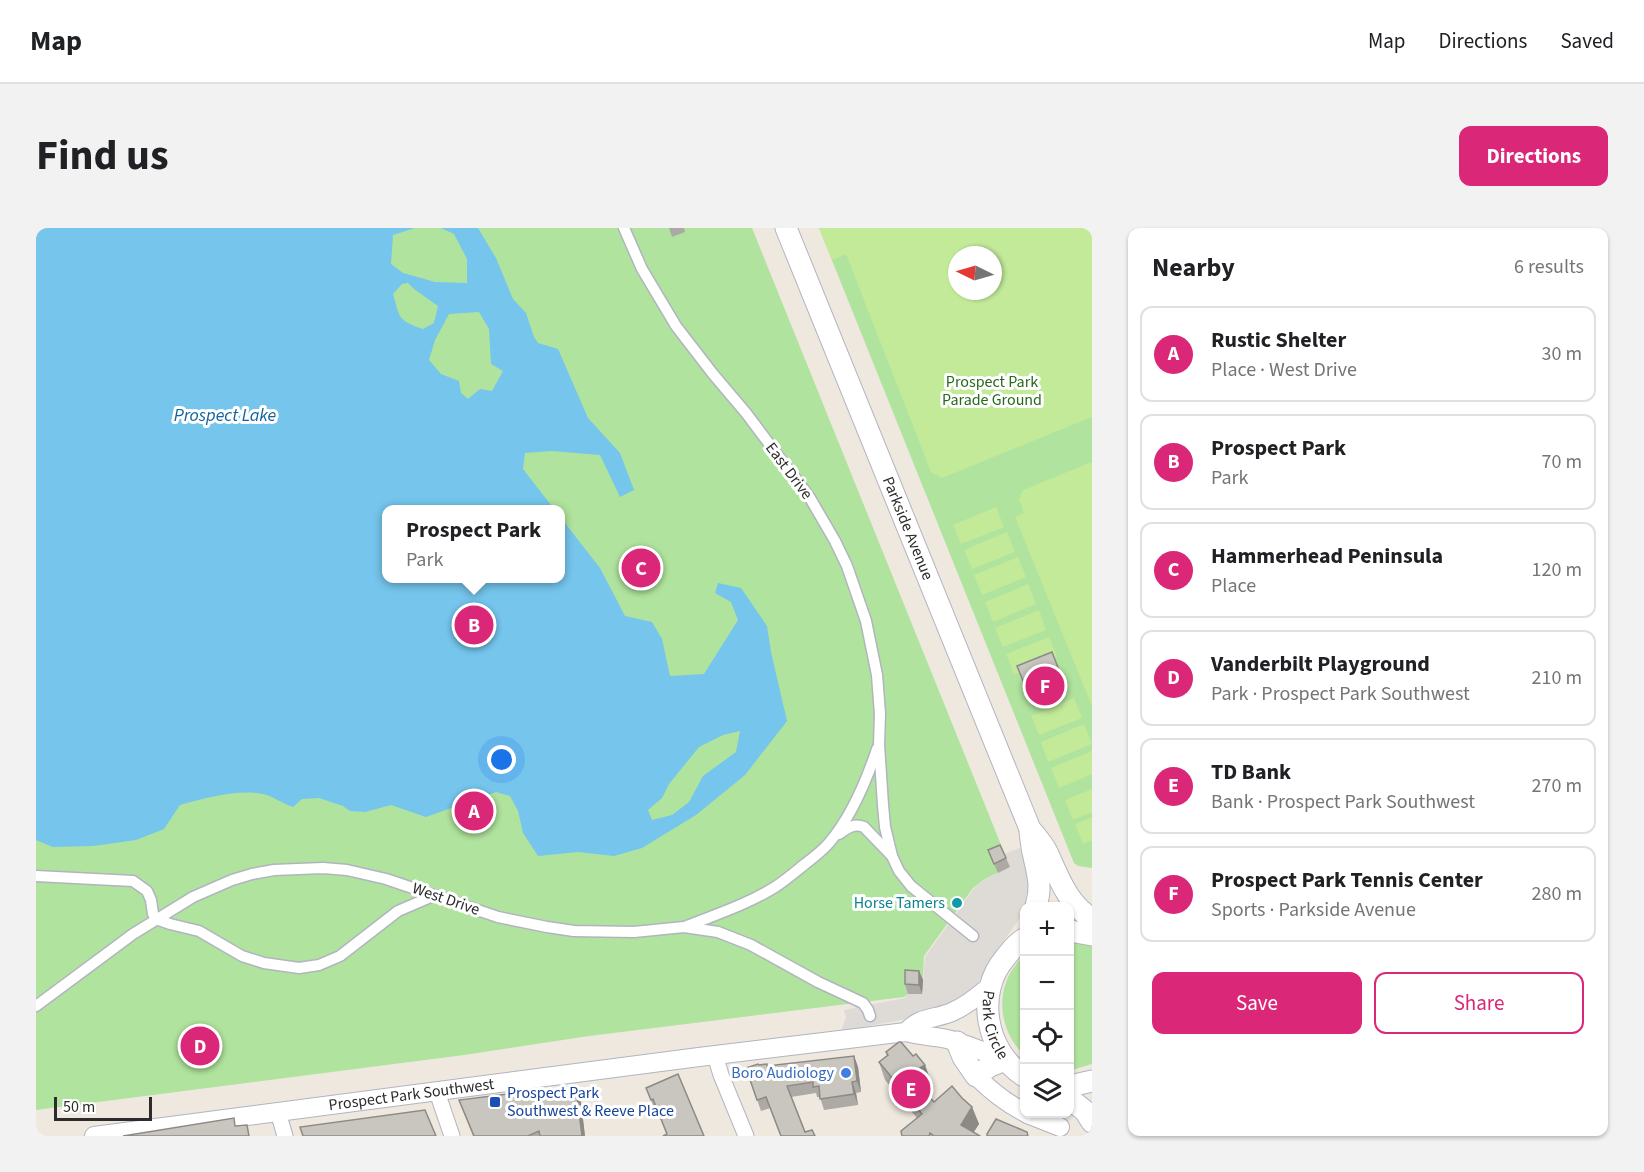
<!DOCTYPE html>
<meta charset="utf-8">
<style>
:root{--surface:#fff;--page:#f2f2f2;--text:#202124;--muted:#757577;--line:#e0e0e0;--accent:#db2777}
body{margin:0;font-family:"Source Sans 3",sans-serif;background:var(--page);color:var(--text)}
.controls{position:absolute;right:18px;bottom:18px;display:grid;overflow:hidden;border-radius:12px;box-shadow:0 2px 4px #0004}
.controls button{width:54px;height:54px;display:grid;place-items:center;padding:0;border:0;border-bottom:2px solid var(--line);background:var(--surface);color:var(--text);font:30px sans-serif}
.compass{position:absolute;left:912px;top:18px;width:54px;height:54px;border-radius:50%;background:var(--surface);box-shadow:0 2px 4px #0004;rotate:275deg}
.scale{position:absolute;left:18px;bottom:15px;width:98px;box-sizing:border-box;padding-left:6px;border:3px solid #2c2c2c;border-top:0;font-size:16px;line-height:21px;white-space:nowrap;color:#2c2c2c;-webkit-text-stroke:4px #fff;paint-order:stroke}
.you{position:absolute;left:466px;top:532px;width:21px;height:21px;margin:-15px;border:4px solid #fff;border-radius:50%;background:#1a73e8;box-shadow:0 0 0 9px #1a73e833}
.badge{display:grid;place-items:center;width:39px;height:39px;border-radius:50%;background:var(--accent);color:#fff;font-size:20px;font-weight:700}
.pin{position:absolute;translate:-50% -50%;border:3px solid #fff;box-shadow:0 2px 6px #0006}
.popup{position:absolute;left:346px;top:277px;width:183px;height:78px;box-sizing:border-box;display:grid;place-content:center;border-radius:12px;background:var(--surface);filter:drop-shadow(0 2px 4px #0005);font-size:20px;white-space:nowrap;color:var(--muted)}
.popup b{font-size:22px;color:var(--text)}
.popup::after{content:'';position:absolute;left:50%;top:100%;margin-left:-12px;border:12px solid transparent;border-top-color:var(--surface)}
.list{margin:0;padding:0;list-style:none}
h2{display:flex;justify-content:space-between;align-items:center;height:78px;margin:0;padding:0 24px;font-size:26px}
h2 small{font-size:20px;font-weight:400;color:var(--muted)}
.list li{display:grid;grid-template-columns:39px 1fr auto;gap:18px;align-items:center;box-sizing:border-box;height:96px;margin:0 12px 12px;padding:0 12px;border:2px solid var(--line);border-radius:12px}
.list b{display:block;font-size:22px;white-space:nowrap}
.list p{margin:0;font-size:20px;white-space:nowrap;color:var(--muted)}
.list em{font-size:20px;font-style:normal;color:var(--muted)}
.actions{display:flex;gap:12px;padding:18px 24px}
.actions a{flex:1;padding:14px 0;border:2px solid var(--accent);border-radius:12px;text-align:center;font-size:21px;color:var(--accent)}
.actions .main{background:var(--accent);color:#fff}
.icon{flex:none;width:33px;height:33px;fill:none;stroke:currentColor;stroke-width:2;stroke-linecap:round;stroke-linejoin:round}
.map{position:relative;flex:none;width:1056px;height:908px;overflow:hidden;border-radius:12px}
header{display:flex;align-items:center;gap:36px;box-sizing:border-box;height:84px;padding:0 30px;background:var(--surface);border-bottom:2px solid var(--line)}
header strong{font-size:28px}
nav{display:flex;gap:33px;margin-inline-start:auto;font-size:21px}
.intro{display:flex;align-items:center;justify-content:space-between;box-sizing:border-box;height:144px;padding:0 36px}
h1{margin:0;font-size:42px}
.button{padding:15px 27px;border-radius:12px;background:var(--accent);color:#fff;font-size:21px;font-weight:700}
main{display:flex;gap:36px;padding:0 36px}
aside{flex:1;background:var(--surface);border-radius:12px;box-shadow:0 2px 4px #0004}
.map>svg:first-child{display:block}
.green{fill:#b0e39d;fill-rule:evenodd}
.pitch{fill:#c2ea99;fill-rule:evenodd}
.plaza{fill:#dedbd6}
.water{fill:#75c5ed;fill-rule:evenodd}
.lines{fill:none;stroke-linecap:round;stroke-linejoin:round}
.pedestrian-casing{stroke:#b2b4bf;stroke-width:13}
.minor-casing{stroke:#b2b4bf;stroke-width:17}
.tertiary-casing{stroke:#b2b4bf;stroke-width:20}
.secondary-casing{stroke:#b2b4bf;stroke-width:23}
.pedestrian{stroke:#fff;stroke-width:10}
.minor{stroke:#fff;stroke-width:15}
.tertiary{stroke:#fff;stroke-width:18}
.secondary{stroke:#fff;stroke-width:21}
.wall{fill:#ada9a4}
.shaded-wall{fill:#8d8a86}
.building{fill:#c9c5bf;stroke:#8d8a86;stroke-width:1.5}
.culture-dot{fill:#0f9aa8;stroke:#fff;stroke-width:2}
.shop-dot{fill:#3f7fe0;stroke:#fff;stroke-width:2}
.transit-dot{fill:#1a4fb4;stroke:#fff;stroke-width:2}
.labels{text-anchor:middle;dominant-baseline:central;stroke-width:6;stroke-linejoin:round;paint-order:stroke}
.park-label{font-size:16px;fill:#276a1c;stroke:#fff}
.street-label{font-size:16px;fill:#2c2c2c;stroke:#fff}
.culture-label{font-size:16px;fill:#0d838f;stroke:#fff;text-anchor:end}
.shop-label{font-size:16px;fill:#366cbe;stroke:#fff;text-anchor:end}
.transit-label{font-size:16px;fill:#164399;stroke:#fff;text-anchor:start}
.water-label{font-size:18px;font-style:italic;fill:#10639d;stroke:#fff}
</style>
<header>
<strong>Map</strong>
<nav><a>Map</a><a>Directions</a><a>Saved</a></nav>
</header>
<div class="intro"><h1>Find us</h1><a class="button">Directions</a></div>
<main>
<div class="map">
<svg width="1056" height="908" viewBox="0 0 1056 908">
<rect width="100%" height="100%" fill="#eee8df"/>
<g class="green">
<path d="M 0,0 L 716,0 L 974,639 L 949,651 L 937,660 L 888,728 L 886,766 L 872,766 L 868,769 L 553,808 L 428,827 L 0,882 ZM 351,282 L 525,282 L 525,350 L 351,350 Z"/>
<path d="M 783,0 L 1056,0 L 1056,640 L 1042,638 L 1038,635 ZM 921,27 L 957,27 L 957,63 L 921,63 Z"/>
<path d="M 1034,713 L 1056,718 L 1056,836 L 1036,842 L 1034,842 Z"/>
<path d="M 988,728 L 988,827 C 960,800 958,754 988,728 Z"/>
</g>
<g class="pitch">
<path d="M 783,0 L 1056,0 L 1056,189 L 906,250 L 895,244 L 810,26 L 796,32 ZM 921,27 L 957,27 L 957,63 L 921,63 Z"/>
<path d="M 1056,234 L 1056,478 L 979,289 L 988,285 L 983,271 L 987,262 Z"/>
<path d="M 960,279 L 968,299 L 925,316 L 917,297 Z"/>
<path d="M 971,304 L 979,324 L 936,341 L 928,322 Z"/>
<path d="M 982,329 L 990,349 L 946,367 L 938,347 Z"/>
<path d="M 992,356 L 1000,376 L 957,394 L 949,374 Z"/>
<path d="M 1003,382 L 1010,402 L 967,419 L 959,400 Z"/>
<path d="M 1013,409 L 1021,428 L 978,446 L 970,426 Z"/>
<path d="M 1038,470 L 1046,490 L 1003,507 L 995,488 Z"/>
<path d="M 1048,496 L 1056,516 L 1012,534 L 1005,514 Z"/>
<path d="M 1056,523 L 1056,546 L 1023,560 L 1015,540 Z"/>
<path d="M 1056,561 L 1056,584 L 1037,592 L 1029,572 Z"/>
<path d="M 1056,589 L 1056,612 L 1047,616 L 1039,596 Z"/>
</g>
<path class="plaza" d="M 984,620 L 997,649 L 992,678 L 988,678 L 988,684 L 953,734 L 938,763 L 933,768 L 876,790 L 805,803 L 810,789 L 808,782 L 869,770 L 872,766 L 886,766 L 889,729 L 938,660 L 950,651 L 973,639 L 968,626 Z"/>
<path class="water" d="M 0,0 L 379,0 L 357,7 L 355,36 L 367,45 L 399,54 L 431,55 L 431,31 L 418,6 L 405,0 L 442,0 L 460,30 L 477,71 L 490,85 L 498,109 L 502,115 L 522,121 L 552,190 L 584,225 L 598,262 L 584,269 L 564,227 L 515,223 L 489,225 L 487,241 L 518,281 L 351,282 L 351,350 L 525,350 L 525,290 L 564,340 L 589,388 L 616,394 L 626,411 L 634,448 L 668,446 L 702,392 L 695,374 L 679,365 L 682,355 L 705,360 L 731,398 L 735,424 L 751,493 L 709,547 L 660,587 L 606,620 L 578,628 L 542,624 L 502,628 L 487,605 L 482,583 L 474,568 L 460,564 L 390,589 L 355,577 L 329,584 L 314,583 L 307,578 L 283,570 L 266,571 L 257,579 C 247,576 237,568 227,566 C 200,561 170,570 144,577 L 128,601 L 100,612 L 57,618 L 17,619 L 0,612 ZM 372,55 L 378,61 L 402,78 L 398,95 L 387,101 C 361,92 364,90 357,66 L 366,56 ZM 443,84 L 453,101 L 455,136 L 467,143 L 456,163 L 444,161 L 432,171 L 425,165 L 423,153 L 405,146 L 393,132 L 399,112 L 413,86 ZM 704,503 L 700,524 L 667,548 L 653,574 L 636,587 L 616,592 L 612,582 L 626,570 L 633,556 L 663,519 L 687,507 Z"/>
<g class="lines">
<defs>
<g id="pedestrian">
<path d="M 588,0 L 606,41 L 640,98 L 677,146 L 710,185 L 774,270 L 799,313 L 811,338 L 830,393 L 841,447 L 844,486 L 843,517 L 847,577 L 849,599 L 856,628 L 863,643 L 875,658 L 937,708"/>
<path d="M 803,606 C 811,600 818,595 828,599 L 856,628"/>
<path d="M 0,648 L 97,653 L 111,663 L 115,672 L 117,686 L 120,691 L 134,696 L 163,703 L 206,728 L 228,735 L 263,740 L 283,737 L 304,728 L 362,683 L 397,668"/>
<path d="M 651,698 C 681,686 712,676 739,659 C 750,652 759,644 769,636 C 777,630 786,623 793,615 C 816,588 830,554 841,521"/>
<path d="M 0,778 L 97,706 L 157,669 L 196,652 L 216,646 L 238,642 L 287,640 L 311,642 L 350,651 L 462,689 L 511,699 L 538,703 L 598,704 L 648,699 L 682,704 L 715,717 L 782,754 L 827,775 L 832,782 L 834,788"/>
</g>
<g id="minor">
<path d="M 679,827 L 685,847 L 710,908"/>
<path d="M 401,864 L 416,908"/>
<path d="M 242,884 L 249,908"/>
</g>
<g id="tertiary">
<path d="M 870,804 C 885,787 900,792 918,783 C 932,777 943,767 954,758"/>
<path d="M 940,848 C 955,863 970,875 988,884"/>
<path d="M 991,886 L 1024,899"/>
<path id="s1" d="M 58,908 L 663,829 L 870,804 C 883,808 897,808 911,811 C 931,816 950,825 969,832"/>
</g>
<g id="secondary">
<path id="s2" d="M 750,0 L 994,601 C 1000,608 1007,616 1011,624 C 1023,650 1031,675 1056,691"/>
<path d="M 994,604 C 995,613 996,621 998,629 C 1002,647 1006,660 1000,678"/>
<path d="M 1034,703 L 1056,707"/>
<path id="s3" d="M 988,711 C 980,715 975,723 969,730 C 939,765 950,824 988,848"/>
<path d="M 921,814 L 927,829 L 940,848 L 954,838 L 969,832"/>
<path d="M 1034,858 L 1056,853"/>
<path d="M 1034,871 L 1049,883 L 1056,894"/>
</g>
</defs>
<use href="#pedestrian" class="pedestrian-casing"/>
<use href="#minor" class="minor-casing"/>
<use href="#tertiary" class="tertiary-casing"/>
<use href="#secondary" class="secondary-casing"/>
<use href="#pedestrian" class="pedestrian"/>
<use href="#minor" class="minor"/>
<use href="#tertiary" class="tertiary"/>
<use href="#secondary" class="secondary"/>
</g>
<g class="wall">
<path d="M 633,0 L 648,0 L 649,4 L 636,9 Z"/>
<path d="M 981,438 L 1026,450 L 1031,464 L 997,478 Z"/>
<path d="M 952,622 L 970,630 L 974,639 L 962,645 Z"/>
<path d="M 883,743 L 887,752 L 886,766 L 872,766 L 869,756 Z"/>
<path d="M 850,824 L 877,828 L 889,837 L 895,854 L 893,855 L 896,864 L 892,868 L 898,874 L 926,870 L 936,879 L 943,896 L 938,904 L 944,908 L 866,908 L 881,890 L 849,852 L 843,834 L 851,828 Z"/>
<path d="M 818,828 L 822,839 L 825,864 L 820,865 L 822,877 L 788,882 L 784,869 L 781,869 L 780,865 L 755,869 L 769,904 L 779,908 L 745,908 L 734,880 L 725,883 L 710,840 L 723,837 L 732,838 Z"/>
<path d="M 540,860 L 545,875 L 549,908 L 437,908 L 423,872 L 481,868 Z"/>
<path d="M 610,860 L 668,908 L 631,907 L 624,890 L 622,890 Z"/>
</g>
<g class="shaded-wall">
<path d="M 883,743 L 887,752 L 886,766 L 883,757 Z"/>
<path d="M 818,828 L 822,839 L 825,864 L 821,853 Z"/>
<path d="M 889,837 L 895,854 L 893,855 L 896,864 L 887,872 L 880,855 L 884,840 Z"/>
<path d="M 816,854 L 820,865 L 822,877 L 818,866 Z"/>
<path d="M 540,860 L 545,875 L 549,908 L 546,908 Z"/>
<path d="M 936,879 L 943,896 L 935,908 L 925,897 Z"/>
</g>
<g class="building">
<path d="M 1016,424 L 1026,450 L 992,465 L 981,438 Z"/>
<path d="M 964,617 L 970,630 L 958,636 L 952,622 Z"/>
<path d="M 869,742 L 883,743 L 883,757 L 869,756 Z"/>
<path d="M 863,814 L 865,814 L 877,828 L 880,826 L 889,837 L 884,840 L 890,847 L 880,855 L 898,874 L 916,858 L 926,870 L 936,879 L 925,897 L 944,908 L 898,908 L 894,905 L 893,908 L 866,908 L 865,903 L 886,886 L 843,834 L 852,827 L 850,824 Z"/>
<path d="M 818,828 L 821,853 L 816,854 L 818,866 L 784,871 L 783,858 L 777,859 L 777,854 L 751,858 L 769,904 L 776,902 L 779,908 L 745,908 L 730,869 L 721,872 L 710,840 L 722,836 L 723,837 L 731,836 L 731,838 Z"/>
<path d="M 642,846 L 668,908 L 627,908 L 631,906 L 617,871 L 615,872 L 610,860 Z"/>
<path d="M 540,860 L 546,908 L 504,908 L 503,903 L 492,908 L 438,908 L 423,872 L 480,865 L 481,868 Z"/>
<path d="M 389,882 L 400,908 L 267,908 L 264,899 Z"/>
<path d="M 198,890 L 199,898 L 211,897 L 213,908 L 87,908 Z"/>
<path d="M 960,891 L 991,904 L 992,908 L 951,908 L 951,906 Z"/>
</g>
<circle class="culture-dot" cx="921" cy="675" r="6"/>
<circle class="shop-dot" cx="810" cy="845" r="6"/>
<rect class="transit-dot" x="453" y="868" width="12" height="12" rx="3"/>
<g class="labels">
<g class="park-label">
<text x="956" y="154">Prospect Park<tspan x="956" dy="18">Parade Ground</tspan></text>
</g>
<g class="street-label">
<text transform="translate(753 243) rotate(53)">East Drive</text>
<text stroke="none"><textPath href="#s2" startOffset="324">Parkside Avenue</textPath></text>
<text transform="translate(410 671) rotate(19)">West Drive</text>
<text stroke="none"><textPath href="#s3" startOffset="99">Park Circle</textPath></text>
<text stroke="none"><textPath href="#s1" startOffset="320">Prospect Park Southwest</textPath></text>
</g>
<g class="culture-label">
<text x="909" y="675">Horse Tamers</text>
</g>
<g class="shop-label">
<text x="798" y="845">Boro Audiology</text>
</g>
<g class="transit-label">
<text x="471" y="865">Prospect Park<tspan x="471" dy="18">Southwest &amp; Reeve Place</tspan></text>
</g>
<g class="water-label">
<text x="189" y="187">Prospect Lake</text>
</g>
</g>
</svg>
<div class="controls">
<button>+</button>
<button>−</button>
<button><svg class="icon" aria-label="locate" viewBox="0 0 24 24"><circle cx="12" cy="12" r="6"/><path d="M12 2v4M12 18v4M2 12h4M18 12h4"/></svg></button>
<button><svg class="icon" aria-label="layers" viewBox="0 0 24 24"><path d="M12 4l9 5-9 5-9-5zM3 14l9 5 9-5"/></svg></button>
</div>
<svg class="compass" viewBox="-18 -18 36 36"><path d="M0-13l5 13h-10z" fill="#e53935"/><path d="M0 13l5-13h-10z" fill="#757577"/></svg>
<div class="scale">50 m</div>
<div class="you"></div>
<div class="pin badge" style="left:438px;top:583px">A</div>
<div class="pin badge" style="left:438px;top:397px">B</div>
<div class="popup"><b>Prospect Park</b>Park</div>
<div class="pin badge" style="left:605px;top:340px">C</div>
<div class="pin badge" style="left:164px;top:818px">D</div>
<div class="pin badge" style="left:875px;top:861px">E</div>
<div class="pin badge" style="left:1009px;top:458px">F</div>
</div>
<aside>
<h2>Nearby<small>6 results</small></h2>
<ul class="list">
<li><span class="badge">A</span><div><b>Rustic Shelter</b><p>Place · West Drive</p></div><em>30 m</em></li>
<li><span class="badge">B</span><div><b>Prospect Park</b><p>Park</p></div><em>70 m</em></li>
<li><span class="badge">C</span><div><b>Hammerhead Peninsula</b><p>Place</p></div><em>120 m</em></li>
<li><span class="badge">D</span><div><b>Vanderbilt Playground</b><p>Park · Prospect Park Southwest</p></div><em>210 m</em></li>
<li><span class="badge">E</span><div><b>TD Bank</b><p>Bank · Prospect Park Southwest</p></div><em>270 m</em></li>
<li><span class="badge">F</span><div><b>Prospect Park Tennis Center</b><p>Sports · Parkside Avenue</p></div><em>280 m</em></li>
</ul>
<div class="actions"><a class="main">Save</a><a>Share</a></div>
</aside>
</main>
